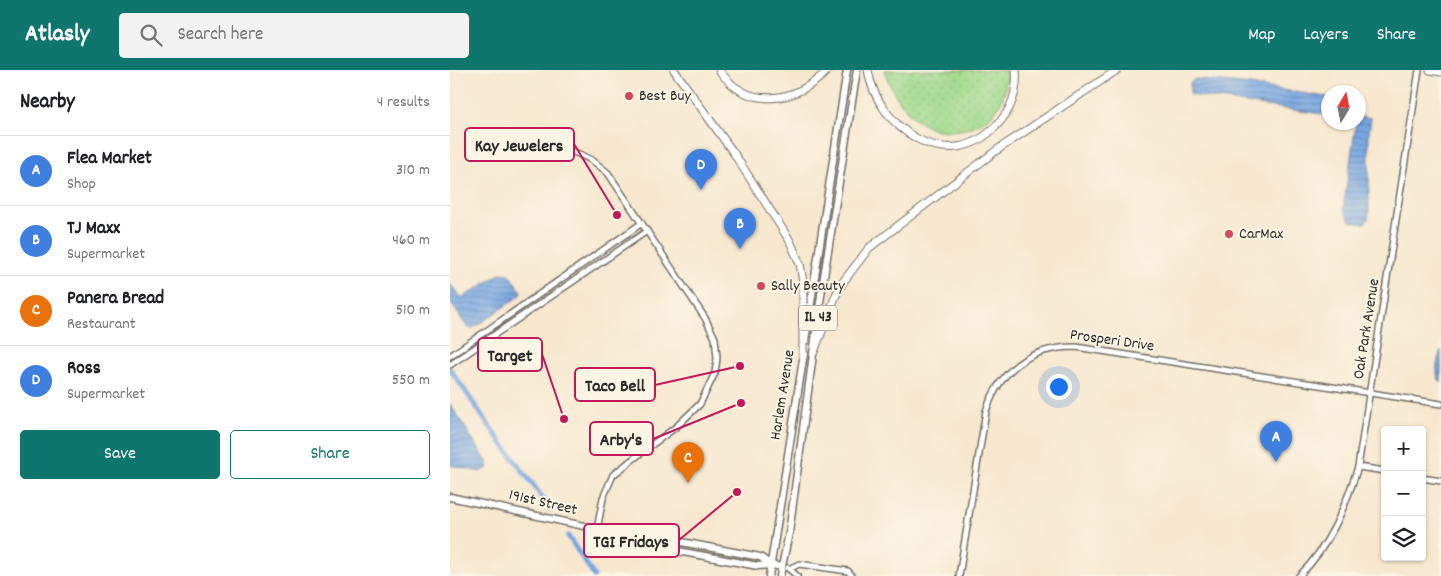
<!DOCTYPE html>
<meta charset="utf-8">
<style>
:root{--surface:#fff;--page:#f2f2f2;--text:#202124;--muted:#757577;--line:#e0e0e0;--accent:#0f766e}
body{margin:0;font-family:Dekko,sans-serif;background:var(--page);color:var(--text)}
.controls{position:absolute;right:15px;bottom:15px;display:grid;overflow:hidden;border-radius:5px;box-shadow:0 1px 4px #0004}
.controls button{width:45px;height:45px;display:grid;place-items:center;padding:0;border:0;border-bottom:1px solid var(--line);background:var(--surface);color:var(--text);font:25px sans-serif}
.compass{position:absolute;left:871px;top:15px;width:45px;height:45px;border-radius:50%;background:var(--surface);box-shadow:0 1px 4px #0004;rotate:10deg}
.you{position:absolute;left:608px;top:316px;width:18px;height:18px;margin:-12px;border:4px solid #fff;border-radius:50%;background:#1a73e8;box-shadow:0 0 0 8px #1a73e833}
.badge{display:grid;place-items:center;width:32px;height:32px;border-radius:50%;background:var(--accent);color:#fff;font-size:16px;font-weight:700}
.pin{position:absolute;translate:-50% -41px;filter:drop-shadow(0 1px 2px #0008)}
.pin::after{content:'';position:absolute;top:26px;width:18px;height:15px;background:inherit;clip-path:polygon(0 0,100% 0,50% 100%)}
.list{margin:0;padding:0;list-style:none}
h2{display:flex;justify-content:space-between;align-items:center;height:65px;margin:0;padding:0 20px;font-size:21px}
h2 small{font-size:16px;font-weight:400;color:var(--muted)}
.list li{display:grid;grid-template-columns:32px 1fr auto;gap:15px;align-items:center;box-sizing:border-box;height:70px;padding:0 20px;border-top:1px solid var(--line)}
.list b{display:block;font-size:19px;white-space:nowrap}
.list p{margin:0;font-size:16px;white-space:nowrap;color:var(--muted)}
.list em{font-size:16px;font-style:normal;color:var(--muted)}
.actions{display:flex;gap:10px;padding:15px 20px}
.actions a{flex:1;padding:11px 0;border:1px solid var(--accent);border-radius:5px;text-align:center;font-size:18px;color:var(--accent)}
.actions .main{background:var(--accent);color:#fff}
.icon{flex:none;width:28px;height:28px;fill:none;stroke:currentColor;stroke-width:2;stroke-linecap:round;stroke-linejoin:round}
.map{position:relative;flex:none;width:991px;height:506px;overflow:hidden}
header{display:flex;align-items:center;gap:30px;box-sizing:border-box;height:70px;padding:0 25px;background:var(--accent);color:#fff}
header strong{font-size:24px}
nav{display:flex;gap:28px;margin-inline-start:auto;font-size:18px}
.search{width:350px;height:45px;background:var(--page);display:flex;align-items:center;gap:12px;box-sizing:border-box;padding:0 18px;border-radius:5px;color:var(--muted);font-size:19px}
main{display:flex}
aside{flex:1;background:var(--surface)}
.map>svg:first-child{display:block}
.grass{fill:url(#grass-dots);stroke:#65825b}
.water{fill:url(#water-rules);stroke:#516886}
.lines{fill:none;stroke-linecap:round;stroke-linejoin:round}
.canal{stroke:#77a6e1;stroke-width:5}
.minor-casing{stroke:#726d64;stroke-width:8}
.major-casing{stroke:#726d64;stroke-width:9}
.highway-casing{stroke:#726d64;stroke-width:9}
.minor{stroke:#fff;stroke-width:5}
.major{stroke:#fff;stroke-width:6}
.highway{stroke:#fff;stroke-width:7}
.poi-dot{fill:#d1495b;stroke:#fcf5e5;stroke-width:2}
.labels{text-anchor:middle;dominant-baseline:central;stroke-width:4;stroke-linejoin:round;paint-order:stroke}
.shield{fill:#fcf5e5;stroke:#6a6863;stroke-width:1}
.shield-label{font-size:15px;font-weight:bold;fill:#2b2b2b}
.poi-label{font-size:16px;fill:#2b2b2b;stroke:#fcf5e5;text-anchor:start}
.street-label{font-size:16px;fill:#2b2b2b;stroke:#fcf5e5}
.leader{fill:none;stroke:#c2185b;stroke-width:2}
.callout-dot{fill:#c2185b;stroke:#fcf5e5;stroke-width:2}
.callout{fill:#fcf5e5;stroke:#c2185b;stroke-width:2}
.callout-label{font-size:18px;text-anchor:middle;font-weight:bold;fill:#2b2b2b}
</style>
<header>
<strong>Atlasly</strong>
<div class="search"><svg class="icon" aria-label="search" viewBox="0 0 24 24"><circle cx="10" cy="10" r="6"/><path d="M15 15l6 6"/></svg>Search here</div>
<nav><a>Map</a><a>Layers</a><a>Share</a></nav>
</header>
<main>
<aside>
<h2>Nearby<small>4 results</small></h2>
<ul class="list">
<li><span class="badge" style="background:#3f7fe0">A</span><div><b>Flea Market</b><p>Shop</p></div><em>310 m</em></li>
<li><span class="badge" style="background:#3f7fe0">B</span><div><b>TJ Maxx</b><p>Supermarket</p></div><em>460 m</em></li>
<li><span class="badge" style="background:#e8710a">C</span><div><b>Panera Bread</b><p>Restaurant</p></div><em>510 m</em></li>
<li><span class="badge" style="background:#3f7fe0">D</span><div><b>Ross</b><p>Supermarket</p></div><em>550 m</em></li>
</ul>
<div class="actions"><a class="main">Save</a><a>Share</a></div>
</aside>
<div class="map">
<svg width="991" height="506" viewBox="0 0 991 506">
<defs>
<pattern id="grass-dots" width="8" height="8" patternUnits="userSpaceOnUse" patternTransform="scale(1.25)"><rect width="8" height="8" fill="#9fd88b"/><path d="M2 2h.1M6 6h.1" fill="none" stroke="#89ba78" stroke-width="1.8" stroke-linecap="round"/></pattern>
<pattern id="water-rules" width="6" height="5" patternUnits="userSpaceOnUse" patternTransform="scale(1.25)"><rect width="6" height="5" fill="#77a6e1"/><path d="M0 2.5h6" fill="none" stroke="#6287b7"/></pattern>
</defs>
<rect width="100%" height="100%" fill="#fcf5e5"/>
<filter id="ink" filterUnits="userSpaceOnUse"><feTurbulence type="fractalNoise" baseFrequency=".02" numOctaves="2"/><feDisplacementMap in="SourceGraphic" scale="10" xChannelSelector="R" yChannelSelector="G"/><feConvolveMatrix kernelMatrix="1 2 1 2 8 2 1 2 1" color-interpolation-filters="sRGB"/></filter>
<filter id="wash" filterUnits="userSpaceOnUse"><feTurbulence type="fractalNoise" baseFrequency=".0096" numOctaves="4" result="noise"/><feDisplacementMap in="SourceGraphic" scale="20" xChannelSelector="R" yChannelSelector="G"/><feGaussianBlur stdDeviation="1.12" result="paint"/><feColorMatrix in="noise" values="0 0 0 0 0 0 0 0 0 0 0 0 0 0 0 0 0 1.4 0 .05"/><feComposite in="paint" operator="in"/></filter>
<g filter="url(#wash)">
<rect width="100%" height="100%" fill="#f7e7cf"/>
<path class="grass" d="M 434,0 L 558,0 C 556,31 546,51 515,59 C 502,62 489,62 477,56 C 456,47 441,21 434,0 Z"/>
<g class="water">
<path d="M 745,9 L 793,14 L 878,27 L 878,45 L 740,25 L 740,13 Z"/>
<path d="M 909,46 L 921,48 L 919,63 L 919,143 L 918,150 L 914,154 L 900,151 L 893,139 L 906,53 L 908,52 Z"/>
<path d="M 51,203 L 59,204 L 71,221 L 71,225 L 25,257 L 21,259 L 17,257 L 0,232 L 0,214 L 12,228 Z"/>
<path d="M 991,280 L 991,313 C 984,305 987,289 991,280 Z"/>
<path d="M 0,334 L 38,393 L 38,398 L 30,402 L 0,395 Z"/>
</g>
<g class="lines">
<g class="canal">
<path d="M 0,299 L 40,357 L 101,439"/>
<path d="M 118,466 L 144,506"/>
</g>
</g>
</g>
<g filter="url(#ink)">
<g class="lines">
<defs>
<g id="minor">
<path d="M 50,69 L 124,82 L 142,90 L 158,103 L 255,248 L 265,268 L 267,288 L 265,303 L 250,334 L 226,357 L 192,382 L 163,405 L 153,428 L 147,460"/>
<path d="M 0,286 L 192,153"/>
<path d="M 0,295 L 197,161"/>
<path d="M 908,397 L 935,401"/>
<path d="M 972,408 L 991,411"/>
<path d="M 338,498 L 347,506"/>
<path d="M 339,499 L 349,494 L 398,501 L 402,506"/>
<path d="M 509,506 L 536,341 C 551,298 580,277 626,277 L 991,334"/>
<path d="M 849,506 C 880,476 895,437 908,397 L 969,0"/>
</g>
<g id="major">
<path d="M 355,271 L 397,0"/>
<path d="M 0,427 L 208,472 L 221,470 L 310,487 L 321,495"/>
<path d="M 208,472 L 217,479 L 308,496 L 321,495 L 332,497"/>
<path d="M 319,506 L 354,283"/>
<path d="M 330,506 L 339,463 L 371,225 L 407,0"/>
</g>
<g id="highway">
<path d="M 224,0 L 283,82 L 340,171 L 350,194 L 353,212 L 353,286"/>
<path d="M 269,0 C 298,41 345,33 378,0"/>
<path d="M 418,0 C 427,58 498,107 546,56 C 561,41 568,21 566,0"/>
<path d="M 980,0 L 991,2"/>
<path d="M 364,282 L 386,225 L 393,212 L 419,178 L 547,80 L 667,0"/>
</g>
</defs>
<use href="#minor" class="minor-casing"/>
<use href="#major" class="major-casing"/>
<use href="#highway" class="highway-casing"/>
<use href="#minor" class="minor"/>
<use href="#major" class="major"/>
<use href="#highway" class="highway"/>
</g>
</g>
<g class="poi-dot">
<circle cx="179" cy="26" r="5"/>
<circle cx="779" cy="164" r="5"/>
<circle cx="311" cy="216" r="5"/>
</g>
<g class="labels">
<rect class="shield" x="349" y="235.5" width="38" height="25" rx="4"/>
<g class="shield-label">
<text x="368" y="248">IL 43</text>
</g>
<g class="poi-label">
<text x="189" y="26">Best Buy</text>
<text x="789" y="164">CarMax</text>
<text x="321" y="216">Sally Beauty</text>
</g>
<g class="street-label">
<text transform="translate(917 259) rotate(-81)">Oak Park Avenue</text>
<text transform="translate(662 271) rotate(8)">Prosperi Drive</text>
<text transform="translate(333 325) rotate(-81)">Harlem Avenue</text>
<text transform="translate(93 433) rotate(13)">191st Street</text>
</g>
</g>
<path class="leader" d="M167 145L124 74M114 349L92 284M290 296L205 315M291 333L203 369M287 422L229 470"/>
<g class="callout-dot">
<circle cx="167" cy="145" r="5"/>
<circle cx="114" cy="349" r="5"/>
<circle cx="290" cy="296" r="5"/>
<circle cx="291" cy="333" r="5"/>
<circle cx="287" cy="422" r="5"/>
</g>
<g class="callout">
<rect x="15" y="58" width="109" height="33" rx="5"/>
<rect x="28" y="268" width="64" height="33" rx="5"/>
<rect x="125" y="298" width="80" height="33" rx="5"/>
<rect x="140" y="352" width="63" height="33" rx="5"/>
<rect x="134" y="454" width="95" height="33" rx="5"/>
</g>
<g class="callout-label">
<text x="69" y="81">Kay Jewelers</text>
<text x="60" y="291">Target</text>
<text x="165" y="321">Taco Bell</text>
<text x="171" y="375">Arby's</text>
<text x="181" y="477">TGI Fridays</text>
</g>
</svg>
<div class="controls">
<button>+</button>
<button>−</button>
<button><svg class="icon" aria-label="layers" viewBox="0 0 24 24"><path d="M12 4l9 5-9 5-9-5zM3 14l9 5 9-5"/></svg></button>
</div>
<svg class="compass" viewBox="-18 -18 36 36"><path d="M0-13l5 13h-10z" fill="#e53935"/><path d="M0 13l5-13h-10z" fill="#757577"/></svg>
<div class="you"></div>
<div class="pin badge" style="left:826px;top:392px;background:#3f7fe0">A</div>
<div class="pin badge" style="left:290px;top:179px;background:#3f7fe0">B</div>
<div class="pin badge" style="left:238px;top:413px;background:#e8710a">C</div>
<div class="pin badge" style="left:251px;top:120px;background:#3f7fe0">D</div>
</div>
</main>
